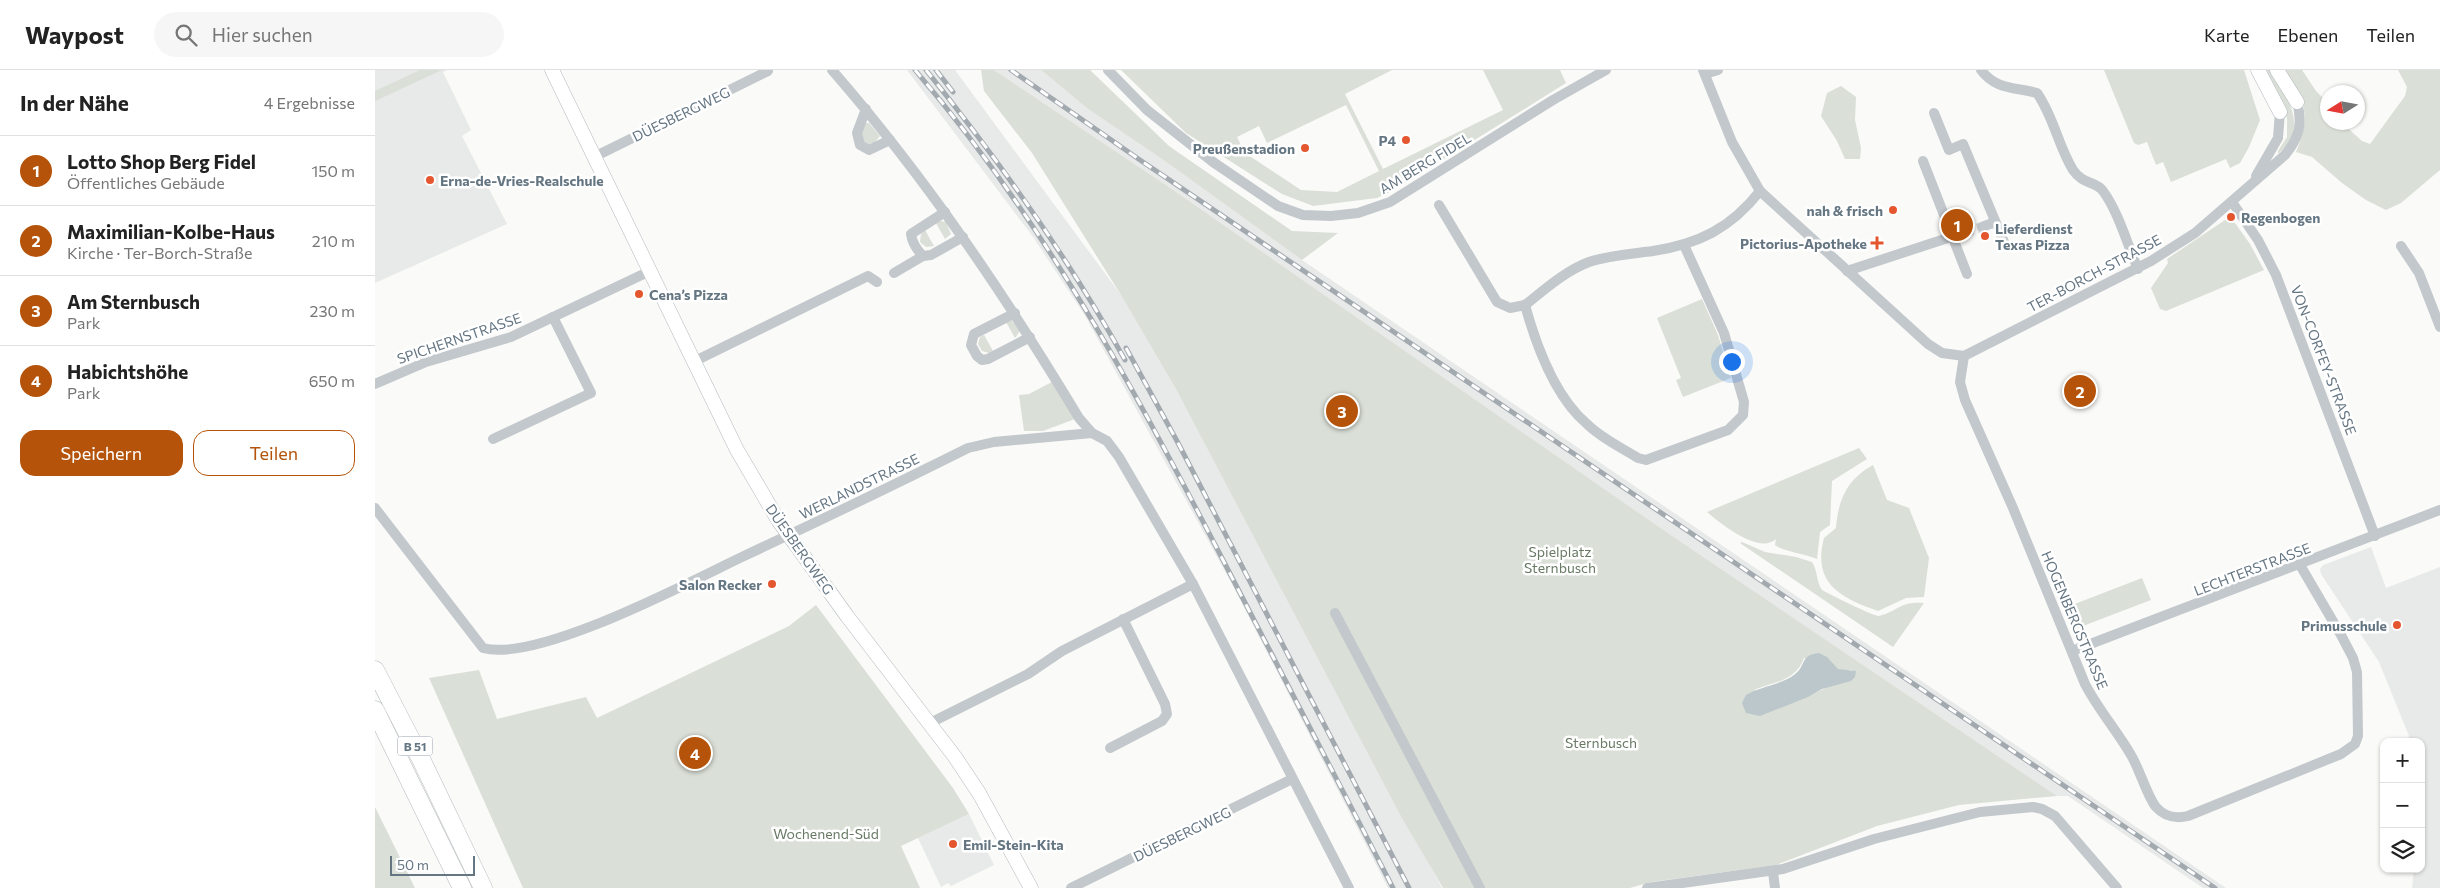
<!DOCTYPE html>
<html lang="de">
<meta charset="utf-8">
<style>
:root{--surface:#fff;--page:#f6f6f6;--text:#222;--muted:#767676;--line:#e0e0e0;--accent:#b45309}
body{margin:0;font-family:Commissioner,sans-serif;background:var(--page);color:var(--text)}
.controls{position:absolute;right:15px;bottom:15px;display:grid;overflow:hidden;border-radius:10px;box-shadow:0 1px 4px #0004}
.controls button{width:45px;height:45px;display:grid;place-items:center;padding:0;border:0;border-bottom:1px solid var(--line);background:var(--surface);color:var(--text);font:25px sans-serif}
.compass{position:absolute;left:1945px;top:15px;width:45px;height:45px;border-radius:50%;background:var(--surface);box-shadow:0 1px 4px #0004;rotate:259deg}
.scale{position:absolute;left:15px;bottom:12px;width:85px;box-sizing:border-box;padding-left:5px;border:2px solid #657683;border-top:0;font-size:14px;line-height:18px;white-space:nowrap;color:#657683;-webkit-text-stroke:4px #fff;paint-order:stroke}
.you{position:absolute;left:1356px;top:291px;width:18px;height:18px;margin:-12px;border:4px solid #fff;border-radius:50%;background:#1a73e8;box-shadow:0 0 0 8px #1a73e833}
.badge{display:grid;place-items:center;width:32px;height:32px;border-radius:50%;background:var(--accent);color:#fff;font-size:16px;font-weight:700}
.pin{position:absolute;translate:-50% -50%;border:2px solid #fff;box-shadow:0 1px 5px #0006}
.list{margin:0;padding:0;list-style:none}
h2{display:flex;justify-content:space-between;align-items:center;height:65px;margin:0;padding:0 20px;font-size:21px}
h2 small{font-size:16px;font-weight:400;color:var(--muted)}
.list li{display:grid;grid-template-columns:32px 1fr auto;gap:15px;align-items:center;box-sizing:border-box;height:70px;padding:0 20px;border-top:1px solid var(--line)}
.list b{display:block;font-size:19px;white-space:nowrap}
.list p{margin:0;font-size:16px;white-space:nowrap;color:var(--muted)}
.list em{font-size:16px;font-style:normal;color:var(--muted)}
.actions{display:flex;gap:10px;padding:15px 20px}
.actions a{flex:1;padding:11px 0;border:1px solid var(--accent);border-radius:15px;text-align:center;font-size:18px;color:var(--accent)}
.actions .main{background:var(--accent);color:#fff}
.icon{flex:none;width:28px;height:28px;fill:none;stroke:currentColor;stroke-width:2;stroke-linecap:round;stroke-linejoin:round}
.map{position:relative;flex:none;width:2065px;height:818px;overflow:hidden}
header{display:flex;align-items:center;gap:30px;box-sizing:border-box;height:70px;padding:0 25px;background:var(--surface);border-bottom:1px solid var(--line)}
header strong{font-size:24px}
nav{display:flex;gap:28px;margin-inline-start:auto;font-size:18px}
.search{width:350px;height:45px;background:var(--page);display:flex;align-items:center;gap:12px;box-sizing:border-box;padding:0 18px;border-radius:28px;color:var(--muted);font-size:19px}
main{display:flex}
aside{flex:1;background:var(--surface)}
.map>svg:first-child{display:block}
.built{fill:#e8e9e9}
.green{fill:#dadfd7;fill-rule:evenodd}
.water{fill:#bbc7cb}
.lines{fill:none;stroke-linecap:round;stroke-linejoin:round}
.street-tunnel{stroke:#d5d9db;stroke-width:10;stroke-dasharray:10 5;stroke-linecap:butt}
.secondary-casing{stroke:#b3babf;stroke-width:15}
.highway-casing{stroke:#b4b9bd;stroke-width:19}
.street{stroke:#c3c8cc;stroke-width:10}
.secondary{stroke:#fff;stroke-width:14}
.highway{stroke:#fff;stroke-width:18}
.rail-casing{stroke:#a2aab0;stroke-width:5}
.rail{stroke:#fff;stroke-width:3;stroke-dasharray:9;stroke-linecap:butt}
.poi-dot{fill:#e4572e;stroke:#fff;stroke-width:2}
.labels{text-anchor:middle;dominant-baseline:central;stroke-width:5;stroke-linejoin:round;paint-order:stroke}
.shield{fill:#fff;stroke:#939fa8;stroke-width:1}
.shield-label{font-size:12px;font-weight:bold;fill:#657683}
.street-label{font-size:14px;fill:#657683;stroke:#fff}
.poi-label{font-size:14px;font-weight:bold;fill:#657683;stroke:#fff;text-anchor:end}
.park-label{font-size:14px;fill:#687a64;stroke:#fff}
</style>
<header>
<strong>Waypost</strong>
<div class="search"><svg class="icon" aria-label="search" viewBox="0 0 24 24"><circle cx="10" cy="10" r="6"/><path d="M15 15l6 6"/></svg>Hier suchen</div>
<nav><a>Karte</a><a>Ebenen</a><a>Teilen</a></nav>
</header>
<main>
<aside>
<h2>In der Nähe<small>4 Ergebnisse</small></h2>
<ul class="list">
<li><span class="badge">1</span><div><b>Lotto Shop Berg Fidel</b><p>Öffentliches Gebäude</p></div><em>150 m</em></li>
<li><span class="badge">2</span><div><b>Maximilian-Kolbe-Haus</b><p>Kirche · Ter-Borch-Straße</p></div><em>210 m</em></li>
<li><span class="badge">3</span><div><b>Am Sternbusch</b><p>Park</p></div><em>230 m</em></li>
<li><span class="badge">4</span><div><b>Habichtshöhe</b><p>Park</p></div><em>650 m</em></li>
</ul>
<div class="actions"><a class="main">Speichern</a><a>Teilen</a></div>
</aside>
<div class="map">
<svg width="2065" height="818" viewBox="0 0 2065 818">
<rect width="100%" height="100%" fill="#fafaf8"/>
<g class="built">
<path d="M 0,0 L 72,0 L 68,2 L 96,60 L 87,66 L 132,154 L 0,213 Z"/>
<path d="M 532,0 L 580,0 L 746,225 L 802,321 L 1067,818 L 1013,818 L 858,516 L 709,244 L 658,167 Z"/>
<path d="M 619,0 L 666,0 L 713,39 L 787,89 L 927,190 L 1851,818 L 1828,818 L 1693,726 L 1682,726 L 1287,459 L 791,115 Z"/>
<path d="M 1996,477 L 2011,518 L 2065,497 L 2065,818 L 2037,818 L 2039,799 L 2046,799 L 2046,672 L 2033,672 L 2034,666 L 2004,592 L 1946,504 L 1945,499 L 1948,495 Z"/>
<path d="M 594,744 L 619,795 L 576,816 L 573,813 L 566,817 L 543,768 Z"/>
</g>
<g class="green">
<path d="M 45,0 L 67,0 L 0,31 L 0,21 Z"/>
<path d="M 606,0 L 619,0 L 791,115 L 1287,459 L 1682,726 L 1584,735 L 1502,756 L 1401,795 L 1276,812 L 1255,818 L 1068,818 L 1027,748 L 802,321 L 746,225 L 657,83 L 609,21 ZM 1429,588 L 1466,600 L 1478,600 L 1457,615 L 1423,631 L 1379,620 C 1399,612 1421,611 1429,588 Z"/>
<path d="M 666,0 L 715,0 L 794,76 L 917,161 L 963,163 L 927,190 L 787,89 L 713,39 Z"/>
<path d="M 746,0 L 1017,0 L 970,24 L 1008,99 L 1128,40 L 1108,0 L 1185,0 L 1191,13 L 1019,120 L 1002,128 L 938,136 L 907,124 L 811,63 ZM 971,35 L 1004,101 L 962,122 L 926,120 L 870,83 L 862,67 L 884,56 L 892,73 Z"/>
<path d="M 1729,0 L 1869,0 L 1885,50 L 1874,77 L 1865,93 L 1855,98 L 1851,89 L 1796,112 L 1788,92 L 1781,95 L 1772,72 L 1763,75 L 1759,73 Z"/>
<path d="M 1889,0 L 1896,0 C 1912,27 1935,58 1903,84 L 1903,81 L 1912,67 L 1912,48 Z"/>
<path d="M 1910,0 L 1927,0 L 1941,21 L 1952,32 L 1952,52 L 1967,53 L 1987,71 L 1995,74 L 2030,26 L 2032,17 L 2023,0 L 2065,0 L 2065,100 L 2026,133 L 2011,140 L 1991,130 L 1967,113 L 1937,87 L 1921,82 C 1936,47 1931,30 1910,0 Z"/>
<path d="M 1466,16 L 1481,27 L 1480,50 L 1486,78 L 1485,89 L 1470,89 L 1462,71 L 1446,46 L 1452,23 Z"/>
<path d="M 490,53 L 494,53 L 505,66 L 500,72 L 493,75 L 489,72 L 486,62 Z"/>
<path d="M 1850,150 L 1860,153 L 1875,174 L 1889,200 L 1791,241 L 1785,239 L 1776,218 L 1793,193 L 1792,189 Z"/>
<path d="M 565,151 L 571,152 L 576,164 L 570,169 L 561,153 Z"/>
<path d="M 550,160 L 559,176 L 551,177 L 545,172 L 546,164 Z"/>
<path d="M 1327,229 L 1343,265 L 1356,308 L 1308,327 L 1301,310 L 1306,308 L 1282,248 Z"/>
<path d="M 636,250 L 645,261 L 640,268 L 631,252 Z"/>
<path d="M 609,265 L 618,281 L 614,283 L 607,281 L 603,274 L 605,267 Z"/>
<path d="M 677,312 L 700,349 L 668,361 L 649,361 L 644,325 L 654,324 Z"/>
<path d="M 1484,378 L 1492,389 L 1457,411 L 1455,455 L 1445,462 L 1442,489 C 1431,484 1407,481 1400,475 L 1401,469 C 1384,485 1345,453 1332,442 Z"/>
<path d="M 1498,395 L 1512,430 L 1534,438 L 1554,488 L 1549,527 L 1531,528 L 1503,541 C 1465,528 1437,513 1449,468 L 1461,458 C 1463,430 1472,409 1498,395 Z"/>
<path d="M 1367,472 L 1390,482 L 1421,487 L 1437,492 C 1443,501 1441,512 1447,520 C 1454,524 1500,547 1504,546 C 1524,541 1524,531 1549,533 L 1518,577 L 1365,473 Z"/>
<path d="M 1767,508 L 1776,530 L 1700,559 L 1692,537 Z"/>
<path d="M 441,535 L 578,718 L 594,744 L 526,776 L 545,818 L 148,818 L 54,608 L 104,600 L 122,649 L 211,627 L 222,648 L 414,556 Z"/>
<path d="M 0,737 L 40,818 L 0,818 Z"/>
</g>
<path class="water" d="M 1444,583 L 1452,587 L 1463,599 L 1481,601 L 1480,607 L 1476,611 L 1447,619 L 1433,627 L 1385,646 L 1371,643 L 1367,633 L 1371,625 C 1386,616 1405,615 1419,605 C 1432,596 1424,585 1444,583 Z"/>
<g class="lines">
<path class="street-tunnel" d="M 1588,163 L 1607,157"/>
<defs>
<g id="secondary">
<path d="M 177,0 L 362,380 L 403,450 L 472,546 L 580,687 L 604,723 L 656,818"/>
<path d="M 1883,0 L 1905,42"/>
<path d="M 1902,0 L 1922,32"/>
</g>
<g id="highway">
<path d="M 0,600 L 46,689 L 108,818"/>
<path d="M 0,640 L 87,818"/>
</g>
</defs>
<use href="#secondary" class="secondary-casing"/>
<use href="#highway" class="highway-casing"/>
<g class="street">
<path d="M 457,0 C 551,108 630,225 704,348 L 717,363 L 732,371 L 744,387 L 818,514 L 974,818"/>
<path d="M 733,0 L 772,40 L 838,92 L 903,136 L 928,145 L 956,146 L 983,143 L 1015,132 L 1178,30 L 1231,0"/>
<path d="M 1328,0 L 1357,72 L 1385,121 L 1553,274 L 1567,283 L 1589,286"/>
<path d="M 1606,0 C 1621,20 1640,17 1662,23 C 1679,47 1683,76 1698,100 C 1708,115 1721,111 1728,121 C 1744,143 1752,174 1763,199"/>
<path d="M 1330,4 L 1343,0"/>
<path d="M 491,39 L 482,63 L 485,75 L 494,80 L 515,70"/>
<path d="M 1559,43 L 1574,80 L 1588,74 L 1631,177"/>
<path d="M 219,87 L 393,1"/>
<path d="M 1548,91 L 1592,204"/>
<path d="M 1881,106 L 1903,68 L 1905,42"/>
<path d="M 1857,132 L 1883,170 L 1901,205 L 2000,466"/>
<path d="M 1064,135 L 1122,232 L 1135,238 L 1150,235 C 1161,275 1180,327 1212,354 C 1226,368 1247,378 1263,388 L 1271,390 L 1353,360 L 1368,345 L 1369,332 L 1349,263 L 1309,175"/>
<path d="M 570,142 L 536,164 C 537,173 542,180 548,186 L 556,185 L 588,167"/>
<path d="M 1607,157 L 1620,152"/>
<path d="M 2026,176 L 2044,203 L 2065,257"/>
<path d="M 1472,201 L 1588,163"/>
<path d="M 519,203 L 548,186"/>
<path d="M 1150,235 C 1169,220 1190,201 1214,192 C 1235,185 1256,184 1278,181 C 1324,174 1356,158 1385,121"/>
<path d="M 640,243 L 599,264 L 596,275 L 602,286 L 607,290 L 613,289 L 655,267"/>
<path d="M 1589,286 L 1585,312 L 1590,330 L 1638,438 L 1710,614 C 1723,639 1742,661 1756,685 C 1764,698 1773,728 1781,737 C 1790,747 1800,749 1813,746 L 1966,684 L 1980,674 L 1983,666 L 1982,602 L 1978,588 L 1966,565 L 1925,495"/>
<path d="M 1589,286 L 1776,191 L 1820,163 L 1910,85 C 1924,68 1928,54 1922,32"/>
<path d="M 318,292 L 493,206 L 502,212"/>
<path d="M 0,314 L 51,292 L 136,267 L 275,201"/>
<path d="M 118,369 L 216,323 L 178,247"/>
<path d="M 0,438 L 108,578 C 163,593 314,512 369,486 C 444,451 519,415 593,378 L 619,372 L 717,363"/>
<path d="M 960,543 L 1105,818"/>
<path d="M 1697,581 L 2065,440"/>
<path d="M 555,653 L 653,604 L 687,581 L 818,514"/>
<path d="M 735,678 L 787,651 L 792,644 L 790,634 L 748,549"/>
<path d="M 1398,802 L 1400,818"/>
<path d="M 696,818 L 917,709"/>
<path d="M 1272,818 L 1408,799 L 1499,769 L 1605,742 L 1658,737 L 1667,739 L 1680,746 L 1742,818"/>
</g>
<use href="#secondary" class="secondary"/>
<use href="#highway" class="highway"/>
<defs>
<g id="rail">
<path d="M 540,0 C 669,151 758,316 849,492 C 905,601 962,709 1018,818"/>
<path d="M 551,0 C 625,92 693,187 750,290"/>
<path d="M 561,0 L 578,22"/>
<path d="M 636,0 L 765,90 L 1840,818"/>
<path d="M 751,278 L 802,371 L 1034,818"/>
</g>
</defs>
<use href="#rail" class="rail-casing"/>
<use href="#rail" class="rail"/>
</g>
<g class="poi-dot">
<circle cx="1031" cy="70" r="5"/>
<circle cx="930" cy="78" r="5"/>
<circle cx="55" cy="110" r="5"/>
<circle cx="1518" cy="140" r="5"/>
<circle cx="1856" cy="147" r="5"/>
<circle cx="1610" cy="166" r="5"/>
<path d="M1499.5 165.5h5v5h5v5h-5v5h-5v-5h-5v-5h5z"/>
<circle cx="264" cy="224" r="5"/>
<circle cx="397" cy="514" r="5"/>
<circle cx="2022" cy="555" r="5"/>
<circle cx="578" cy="774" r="5"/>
</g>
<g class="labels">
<rect class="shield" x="22.5" y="666.5" width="35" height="19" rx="4"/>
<g class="shield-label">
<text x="40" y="676">B 51</text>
</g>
<g class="street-label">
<text transform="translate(306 44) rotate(-26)">DÜESBERGWEG</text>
<text transform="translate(1050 93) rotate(-31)">AM BERG FIDEL</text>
<text transform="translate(1719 203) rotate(-28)">TER-BORCH-STRASSE</text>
<text transform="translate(84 268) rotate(-19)">SPICHERNSTRASSE</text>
<text transform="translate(1949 290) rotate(69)">VON-CORFEY-STRASSE</text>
<text transform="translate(484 416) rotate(-26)">WERLANDSTRASSE</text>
<text transform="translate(425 479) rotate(55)">DÜESBERGWEG</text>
<text transform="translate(1877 499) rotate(-21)">LECHTERSTRASSE</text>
<text transform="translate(1700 550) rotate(67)">HOGENBERGSTRASSE</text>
<text transform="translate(807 764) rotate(-26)">DÜESBERGWEG</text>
</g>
<g class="poi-label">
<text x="1021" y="70">P4</text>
<text x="920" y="78">Preußenstadion</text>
<text x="65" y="110" text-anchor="start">Erna-de-Vries-Realschule</text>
<text x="1508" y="140">nah &amp; frisch</text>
<text x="1866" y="147" text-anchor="start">Regenbogen</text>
<text x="1620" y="158" text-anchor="start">Lieferdienst<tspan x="1620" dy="16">Texas Pizza</tspan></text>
<text x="1492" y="173">Pictorius-Apotheke</text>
<text x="274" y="224" text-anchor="start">Cena’s Pizza</text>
<text x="387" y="514">Salon Recker</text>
<text x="2012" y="555">Primusschule</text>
<text x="588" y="774" text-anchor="start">Emil-Stein-Kita</text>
</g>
<g class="park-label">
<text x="1185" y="481">Spielplatz<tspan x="1185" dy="16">Sternbusch</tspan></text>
<text x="1226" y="672">Sternbusch</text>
<text x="451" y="763">Wochenend-Süd</text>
</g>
</g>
</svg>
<div class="controls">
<button>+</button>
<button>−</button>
<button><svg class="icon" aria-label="layers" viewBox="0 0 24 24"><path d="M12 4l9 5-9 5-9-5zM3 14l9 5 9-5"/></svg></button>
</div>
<svg class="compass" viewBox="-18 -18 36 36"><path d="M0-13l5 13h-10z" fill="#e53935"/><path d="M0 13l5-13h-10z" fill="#767676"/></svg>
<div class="scale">50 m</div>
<div class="you"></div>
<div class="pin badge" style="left:1582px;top:155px">1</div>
<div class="pin badge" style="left:1705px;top:321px">2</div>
<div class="pin badge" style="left:967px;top:341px">3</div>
<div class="pin badge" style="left:320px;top:683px">4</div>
</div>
</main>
